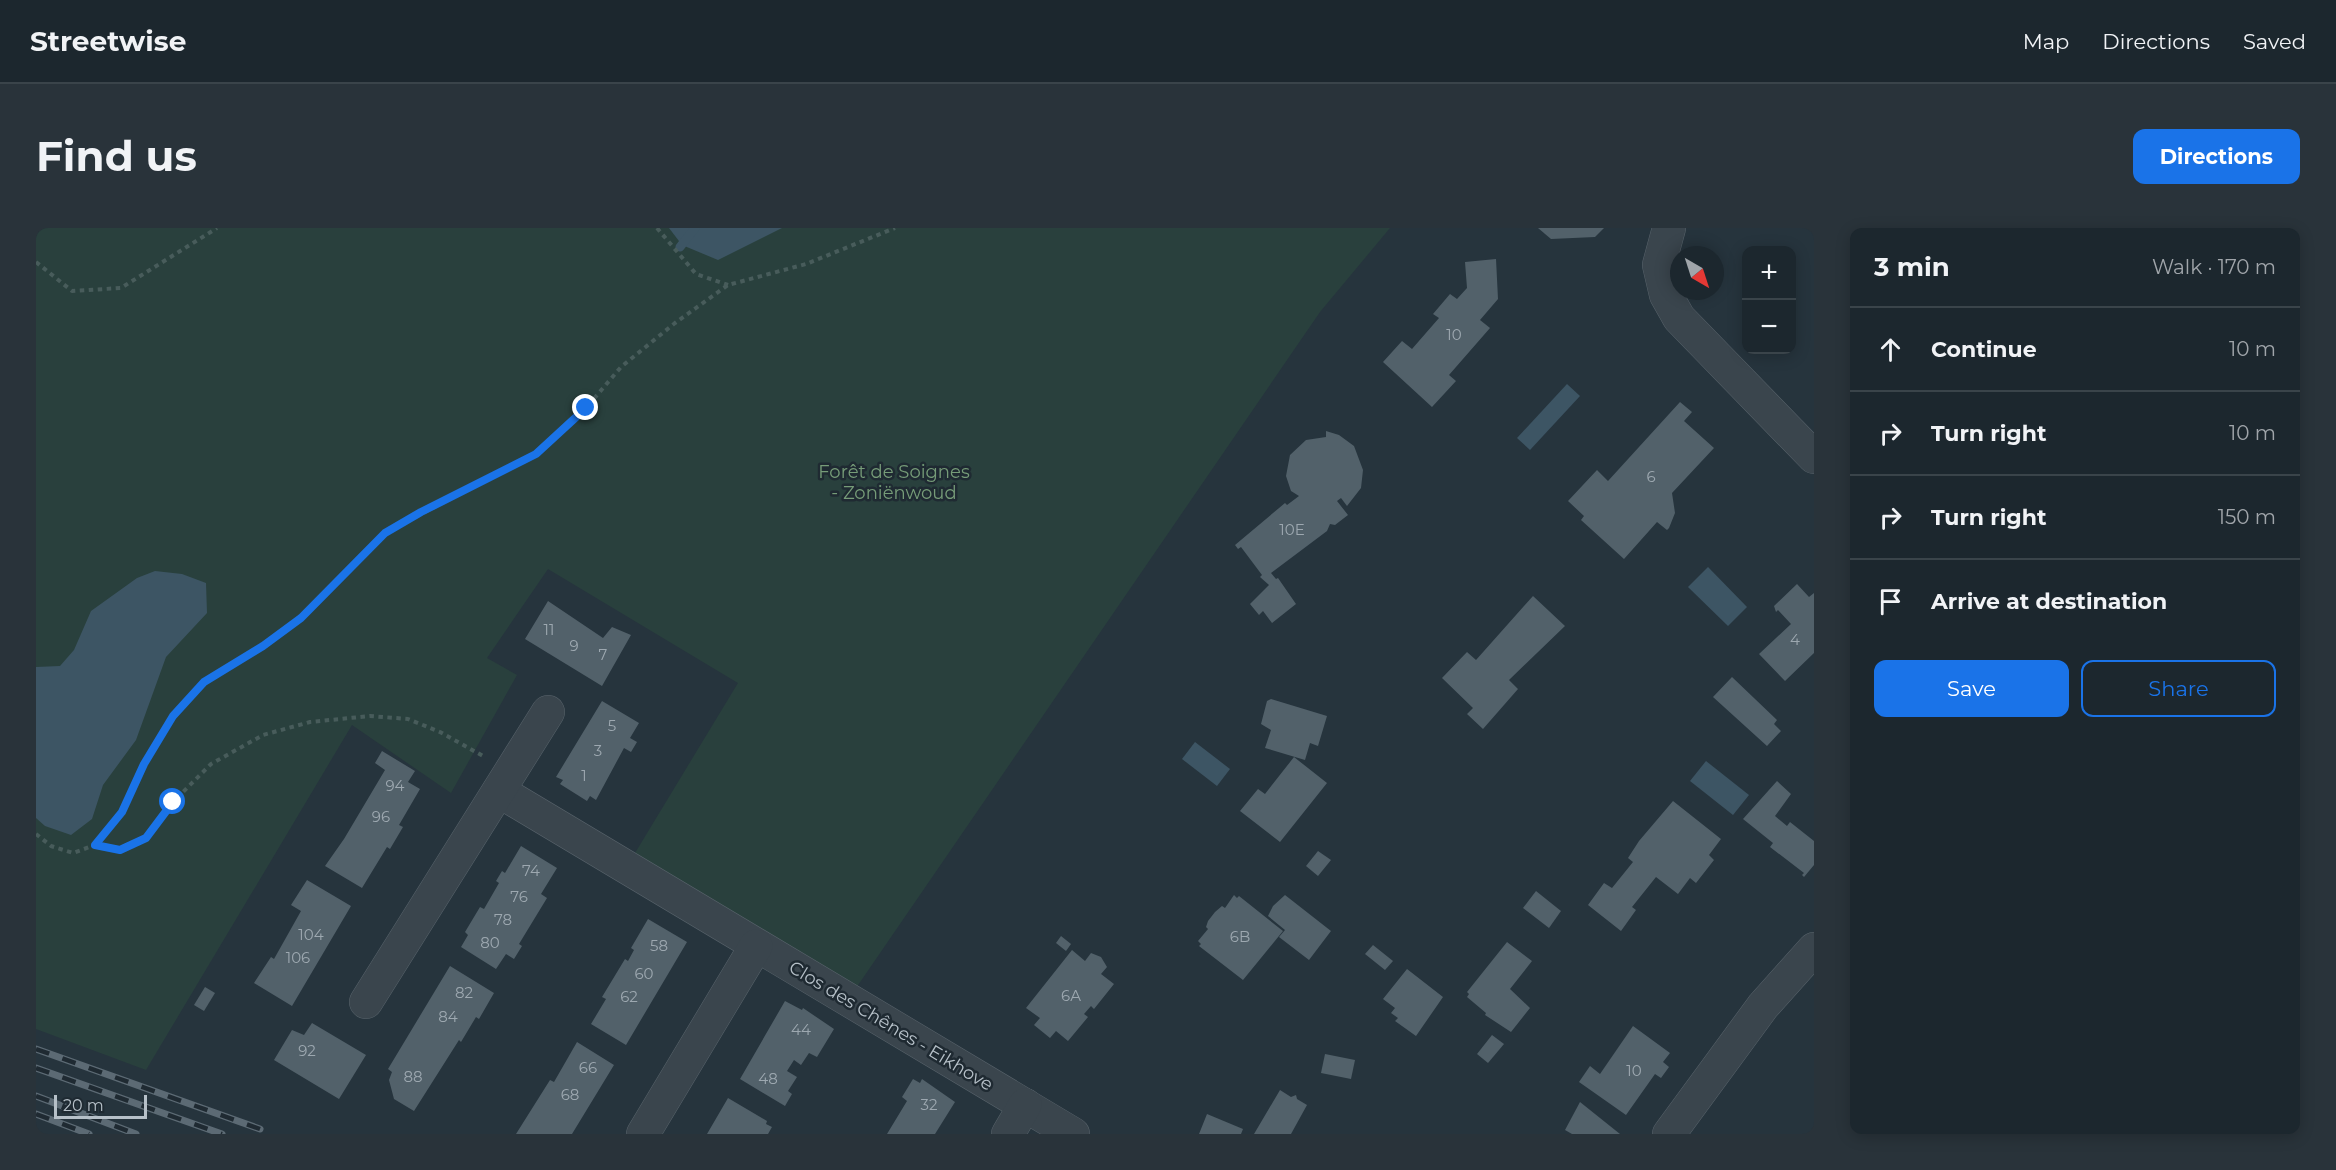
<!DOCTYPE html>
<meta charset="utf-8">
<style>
:root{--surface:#1c272e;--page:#29333a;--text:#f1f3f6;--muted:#a0a5aa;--line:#3a444a;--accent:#1a73e8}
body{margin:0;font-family:Montserrat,sans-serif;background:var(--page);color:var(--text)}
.controls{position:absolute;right:18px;top:18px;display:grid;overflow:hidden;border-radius:12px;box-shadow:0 3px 15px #0003}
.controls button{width:54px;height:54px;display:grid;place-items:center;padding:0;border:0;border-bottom:2px solid var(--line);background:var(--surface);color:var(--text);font:30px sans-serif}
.compass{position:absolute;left:1634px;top:18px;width:54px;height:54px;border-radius:50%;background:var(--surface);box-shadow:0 3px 15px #0003;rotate:141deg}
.scale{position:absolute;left:18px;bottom:15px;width:93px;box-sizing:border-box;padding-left:6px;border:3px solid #b6c0c8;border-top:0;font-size:16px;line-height:21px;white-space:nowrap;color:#b6c0c8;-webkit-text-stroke:4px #1f2a32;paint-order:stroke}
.stop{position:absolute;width:18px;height:18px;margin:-14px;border:4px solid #1a73e8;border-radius:50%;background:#fff}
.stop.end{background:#1a73e8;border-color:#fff;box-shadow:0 2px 6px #0008}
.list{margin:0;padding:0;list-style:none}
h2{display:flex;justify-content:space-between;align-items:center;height:78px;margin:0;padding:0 24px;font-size:26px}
h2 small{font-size:20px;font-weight:400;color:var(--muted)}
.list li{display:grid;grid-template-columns:39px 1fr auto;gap:18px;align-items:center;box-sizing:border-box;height:84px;padding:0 24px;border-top:2px solid var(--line)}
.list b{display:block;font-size:22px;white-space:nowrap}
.list em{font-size:20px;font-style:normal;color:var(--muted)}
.actions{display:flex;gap:12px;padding:18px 24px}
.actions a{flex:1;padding:14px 0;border:2px solid var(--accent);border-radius:12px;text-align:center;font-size:21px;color:var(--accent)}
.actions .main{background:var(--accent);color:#fff}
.icon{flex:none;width:33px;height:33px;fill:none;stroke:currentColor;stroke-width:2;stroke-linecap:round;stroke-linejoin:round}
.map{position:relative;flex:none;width:1778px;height:906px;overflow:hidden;border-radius:12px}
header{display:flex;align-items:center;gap:36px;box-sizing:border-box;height:84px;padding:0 30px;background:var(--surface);border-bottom:2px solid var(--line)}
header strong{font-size:28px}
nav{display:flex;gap:33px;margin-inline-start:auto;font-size:21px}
.intro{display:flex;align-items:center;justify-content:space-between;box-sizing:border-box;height:144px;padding:0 36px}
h1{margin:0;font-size:42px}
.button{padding:15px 27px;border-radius:12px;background:var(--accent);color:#fff;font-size:21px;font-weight:700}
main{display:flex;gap:36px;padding:0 36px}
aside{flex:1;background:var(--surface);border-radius:12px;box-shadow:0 3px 15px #0003}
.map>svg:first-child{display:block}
.green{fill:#29403d}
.water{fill:#3d5564}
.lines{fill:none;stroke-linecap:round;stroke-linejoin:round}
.stream{stroke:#3d5564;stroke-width:9}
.building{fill:#52616a}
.minor-casing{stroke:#58636b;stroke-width:34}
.path{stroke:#485c5b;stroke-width:4;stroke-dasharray:4.5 4.5;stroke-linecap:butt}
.minor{stroke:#3a454d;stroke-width:33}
.rail-casing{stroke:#5c6a74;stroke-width:7}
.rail{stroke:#1f2a32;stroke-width:4.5;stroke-dasharray:14;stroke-linecap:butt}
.route{stroke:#1a73e8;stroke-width:8}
.labels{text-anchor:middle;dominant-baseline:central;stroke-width:5;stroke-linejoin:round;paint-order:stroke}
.number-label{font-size:15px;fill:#9da8b0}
.park-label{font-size:18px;fill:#769c78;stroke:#1f2a32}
.street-label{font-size:18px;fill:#b6c0c8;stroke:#1f2a32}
</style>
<header>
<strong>Streetwise</strong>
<nav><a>Map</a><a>Directions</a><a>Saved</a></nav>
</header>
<div class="intro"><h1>Find us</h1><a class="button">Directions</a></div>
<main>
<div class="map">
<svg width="1778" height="906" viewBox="0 0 1778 906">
<rect width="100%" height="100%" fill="#26343d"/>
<path class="green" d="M 0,0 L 1354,0 L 1284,84 L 818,763 L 596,630 L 702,455 L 512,341 L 451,430 L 481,447 L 415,565 L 316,497 L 110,842 L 0,801 Z"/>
<g class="water">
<path d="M 633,0 L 746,0 L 682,32 L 646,17 Z"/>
<path d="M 1531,156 L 1544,168 L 1494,222 L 1481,210 Z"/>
<path d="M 1672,339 L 1711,379 L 1692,398 L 1652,359 Z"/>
<path d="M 119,343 L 146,346 L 170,355 L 171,385 L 130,429 L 100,512 L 67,557 L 56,591 L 35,607 L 9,598 L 0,590 L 0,439 L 24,438 L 38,422 L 55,383 L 101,350 Z"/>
<path d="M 1159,514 L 1194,541 L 1181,558 L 1146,531 Z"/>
<path d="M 1670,533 L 1713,567 L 1697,587 L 1654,553 Z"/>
</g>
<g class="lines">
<path class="stream" d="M 644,19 L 659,0"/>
</g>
<g class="building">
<path d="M 1502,0 L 1568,0 L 1559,9 L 1515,11 Z"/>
<path d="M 1460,31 L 1462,71 L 1444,92 L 1454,100 L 1413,147 L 1420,153 L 1396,179 L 1347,134 L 1366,113 L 1376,121 L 1403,90 L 1397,86 L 1414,66 L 1421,71 L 1431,60 L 1429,34 Z"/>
<path d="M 1644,174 L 1656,184 L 1648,193 L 1678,220 L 1636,265 L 1639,285 L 1633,300 L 1631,302 L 1621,294 L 1588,331 L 1545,292 L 1548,288 L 1532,273 L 1561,242 L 1572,253 Z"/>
<path d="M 1290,203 L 1303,207 L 1318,218 L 1327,242 L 1325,260 L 1311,278 L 1305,270 L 1301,273 L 1312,287 L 1299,297 L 1294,296 L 1291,303 L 1235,345 L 1240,351 L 1242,350 L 1260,376 L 1236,395 L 1227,383 L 1223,387 L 1214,376 L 1233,357 L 1224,349 L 1226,347 L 1205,319 L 1202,321 L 1199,317 L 1249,275 L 1251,277 L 1263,268 L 1255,263 L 1250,248 L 1254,227 L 1270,212 L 1290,209 Z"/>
<path d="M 1761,356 L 1773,369 L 1778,365 L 1778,425 L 1749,453 L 1723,426 L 1755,396 L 1742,382 L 1740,384 L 1738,378 Z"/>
<path d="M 1497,368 L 1529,398 L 1473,452 L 1482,461 L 1447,501 L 1431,486 L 1437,480 L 1406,450 L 1431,424 L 1440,432 Z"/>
<path d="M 512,373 L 567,410 L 576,399 L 595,407 L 566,458 L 489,411 Z"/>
<path d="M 1696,449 L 1741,492 L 1738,496 L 1745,503 L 1731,518 L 1677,469 Z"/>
<path d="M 1235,471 L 1291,488 L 1282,518 L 1274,515 L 1269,532 L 1229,520 L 1235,502 L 1225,496 L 1231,473 Z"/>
<path d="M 566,473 L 603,495 L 594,510 L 601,514 L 595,524 L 588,520 L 560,572 L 554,568 L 551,573 L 524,556 L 527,552 L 520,549 Z"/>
<path d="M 346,523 L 379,543 L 372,554 L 384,561 L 363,597 L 367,599 L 354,621 L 351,619 L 326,660 L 289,638 L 308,611 L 349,542 L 339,535 Z"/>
<path d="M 1258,529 L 1291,555 L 1244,614 L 1204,583 L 1222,561 L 1229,566 Z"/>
<path d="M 1741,553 L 1755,566 L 1739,588 L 1751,598 L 1754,594 L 1778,613 L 1778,637 L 1768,649 L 1766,647 L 1768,645 L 1734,619 L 1737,615 L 1707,591 Z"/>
<path d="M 1637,573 L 1685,611 L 1673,627 L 1678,632 L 1660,655 L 1654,650 L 1642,666 L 1620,649 L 1596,679 L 1600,682 L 1585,703 L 1552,677 L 1568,655 L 1576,660 L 1597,634 L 1592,630 L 1603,613 Z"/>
<path d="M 485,618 L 521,640 L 505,666 L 511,670 L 483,716 L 486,718 L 478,731 L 470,726 L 460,741 L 425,719 L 432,707 L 429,704 L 444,679 L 448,681 L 463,655 L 460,653 L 466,643 L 469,645 Z"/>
<path d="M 1282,623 L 1295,632 L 1282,648 L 1270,638 Z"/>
<path d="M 271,652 L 315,678 L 256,778 L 218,755 L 235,729 L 238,731 L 265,683 L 255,677 Z"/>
<path d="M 1500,663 L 1525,683 L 1513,700 L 1487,680 Z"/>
<path d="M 1198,667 L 1201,670 L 1203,668 L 1247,703 L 1207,752 L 1163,718 L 1165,716 L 1162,713 L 1172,701 L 1170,699 L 1172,693 L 1179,684 L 1186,678 L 1189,680 Z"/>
<path d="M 1249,667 L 1295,703 L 1273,732 L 1243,709 L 1249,702 L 1232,688 L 1237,678 Z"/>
<path d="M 612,691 L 651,714 L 590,817 L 555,796 L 570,771 L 566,769 L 589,731 L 592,733 L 598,722 L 595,720 Z"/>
<path d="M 1025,708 L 1035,716 L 1030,723 L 1020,715 Z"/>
<path d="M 1471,714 L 1496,733 L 1474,761 L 1494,780 L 1475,804 L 1449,787 L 1450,785 L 1431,769 L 1433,766 L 1431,764 Z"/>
<path d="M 1337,717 L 1357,733 L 1349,742 L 1329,726 Z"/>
<path d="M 1036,722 L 1049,733 L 1055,725 L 1065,729 L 1071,739 L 1065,746 L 1078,756 L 1058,781 L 1055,778 L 1048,786 L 1052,789 L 1032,813 L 1020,803 L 1014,810 L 998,797 L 1004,790 L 990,780 Z"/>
<path d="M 414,738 L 458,765 L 443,791 L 440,789 L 425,814 L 423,812 L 378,883 L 358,871 L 353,852 L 356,844 L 352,841 Z"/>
<path d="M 1371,741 L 1407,769 L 1380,808 L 1359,793 L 1362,790 L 1355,785 L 1359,780 L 1347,771 Z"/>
<path d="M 169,759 L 179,765 L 168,783 L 158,777 Z"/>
<path d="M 749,773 L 766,782 L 767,780 L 798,801 L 781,829 L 773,825 L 765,837 L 758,832 L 751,843 L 761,849 L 752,863 L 756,866 L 749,878 L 704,851 Z"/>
<path d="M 276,795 L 330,827 L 303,871 L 238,832 L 256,802 L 268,807 Z"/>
<path d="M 1597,798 L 1634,825 L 1627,834 L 1633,839 L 1625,850 L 1619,846 L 1590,887 L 1543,854 L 1554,838 L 1564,846 Z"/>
<path d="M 1456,807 L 1468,816 L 1452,835 L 1441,826 Z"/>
<path d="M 541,814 L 578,837 L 536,906 L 480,906 L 514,852 L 518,854 Z"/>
<path d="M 1289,826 L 1319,832 L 1315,851 L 1285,845 Z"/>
<path d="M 877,851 L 884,855 L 886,851 L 919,874 L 899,906 L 851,906 L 871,873 L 866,869 Z"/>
<path d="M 1244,862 L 1255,869 L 1260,867 L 1261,871 L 1271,877 L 1255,906 L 1218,906 Z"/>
<path d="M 692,870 L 731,893 L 730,896 L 736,899 L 732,906 L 671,906 Z"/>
<path d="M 1544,874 L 1584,906 L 1536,906 L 1529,902 Z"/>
<path d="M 1171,886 L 1207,901 L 1205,906 L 1163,906 Z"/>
</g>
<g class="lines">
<defs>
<g id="minor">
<path d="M 1633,0 L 1623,37 L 1630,67 L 1643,90 L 1778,229"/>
<path d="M 463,563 L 1037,906"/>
<path d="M 330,774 L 512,484"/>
<path d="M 607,906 L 720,718"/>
<path d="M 972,906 L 989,877"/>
<path d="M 1633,906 L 1727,778 L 1778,721"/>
</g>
</defs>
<use href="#minor" class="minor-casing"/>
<g class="path">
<path d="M 621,0 L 660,46 L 692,57"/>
<path d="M 0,34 L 36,63 L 85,60 L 181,0"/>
<path d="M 0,606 L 15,618 L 37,625 L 59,617 L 84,622 L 110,611 L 137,574 L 175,536 L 227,507 L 274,494 L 334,488 L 372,491 L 404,504 L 447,528"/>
<path d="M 59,617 L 85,584 L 108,536 L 137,488 L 168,454 L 227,418 L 265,390 L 349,305 L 500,226 L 550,180 L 585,139 L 639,95 L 692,57 L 770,36 L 859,0"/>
</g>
<use href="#minor" class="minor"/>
<defs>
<g id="rail">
<path d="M 0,821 L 224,901"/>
<path d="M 0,840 L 186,906"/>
<path d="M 0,868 L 100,906"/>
<path d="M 0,886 L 53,906"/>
</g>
</defs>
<use href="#rail" class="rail-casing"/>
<use href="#rail" class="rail"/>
</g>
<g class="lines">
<path class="route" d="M 137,574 L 110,610 L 84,622 L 59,617 L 86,584 L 108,536 L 137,488 L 168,454 L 227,418 L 265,390 L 349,305 L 385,284 L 500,226 L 550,180"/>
</g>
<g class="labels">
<g class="number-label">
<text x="1418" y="106">10</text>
<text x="1615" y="248">6</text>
<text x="1256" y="301">10E</text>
<text x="513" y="401">11</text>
<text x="1759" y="411">4</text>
<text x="538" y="417">9</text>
<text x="567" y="426">7</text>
<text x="576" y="497">5</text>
<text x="562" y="522">3</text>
<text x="548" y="547">1</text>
<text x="359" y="557">94</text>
<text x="345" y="588">96</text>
<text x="495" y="642">74</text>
<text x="483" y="668">76</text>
<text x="467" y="691">78</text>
<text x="275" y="706">104</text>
<text x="1204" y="708">6B</text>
<text x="454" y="714">80</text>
<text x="623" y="717">58</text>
<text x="262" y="729">106</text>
<text x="608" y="745">60</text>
<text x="428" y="764">82</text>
<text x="1035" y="767">6A</text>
<text x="593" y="768">62</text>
<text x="412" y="788">84</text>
<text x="765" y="801">44</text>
<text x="271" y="822">92</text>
<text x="552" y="839">66</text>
<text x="1598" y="842">10</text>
<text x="377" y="848">88</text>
<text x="732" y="850">48</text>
<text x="534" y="866">68</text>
<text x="893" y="876">32</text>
</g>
<g class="park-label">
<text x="858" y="244">Forêt de Soignes<tspan x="858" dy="21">- Zoniënwoud</tspan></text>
</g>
<g class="street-label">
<text transform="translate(855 798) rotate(31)">Clos des Chênes - Eikhove</text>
</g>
</g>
</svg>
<div class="controls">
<button>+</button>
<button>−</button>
</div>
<svg class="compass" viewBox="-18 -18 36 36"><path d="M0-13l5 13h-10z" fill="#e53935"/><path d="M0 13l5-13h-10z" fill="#a0a5aa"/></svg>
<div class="scale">20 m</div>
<div class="stop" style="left:137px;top:574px"></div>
<div class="stop end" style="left:550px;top:180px"></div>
</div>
<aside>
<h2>3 min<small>Walk · 170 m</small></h2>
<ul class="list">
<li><svg class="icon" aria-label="ahead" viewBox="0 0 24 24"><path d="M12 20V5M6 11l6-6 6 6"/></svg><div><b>Continue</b></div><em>10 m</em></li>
<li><svg class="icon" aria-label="right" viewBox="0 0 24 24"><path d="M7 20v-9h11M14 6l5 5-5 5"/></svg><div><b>Turn right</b></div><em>10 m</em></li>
<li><svg class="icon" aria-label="right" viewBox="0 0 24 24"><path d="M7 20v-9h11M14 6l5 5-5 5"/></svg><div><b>Turn right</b></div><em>150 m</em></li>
<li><svg class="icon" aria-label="arrive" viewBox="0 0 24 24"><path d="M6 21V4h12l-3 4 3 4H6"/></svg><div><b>Arrive at destination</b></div></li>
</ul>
<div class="actions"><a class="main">Save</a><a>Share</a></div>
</aside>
</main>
